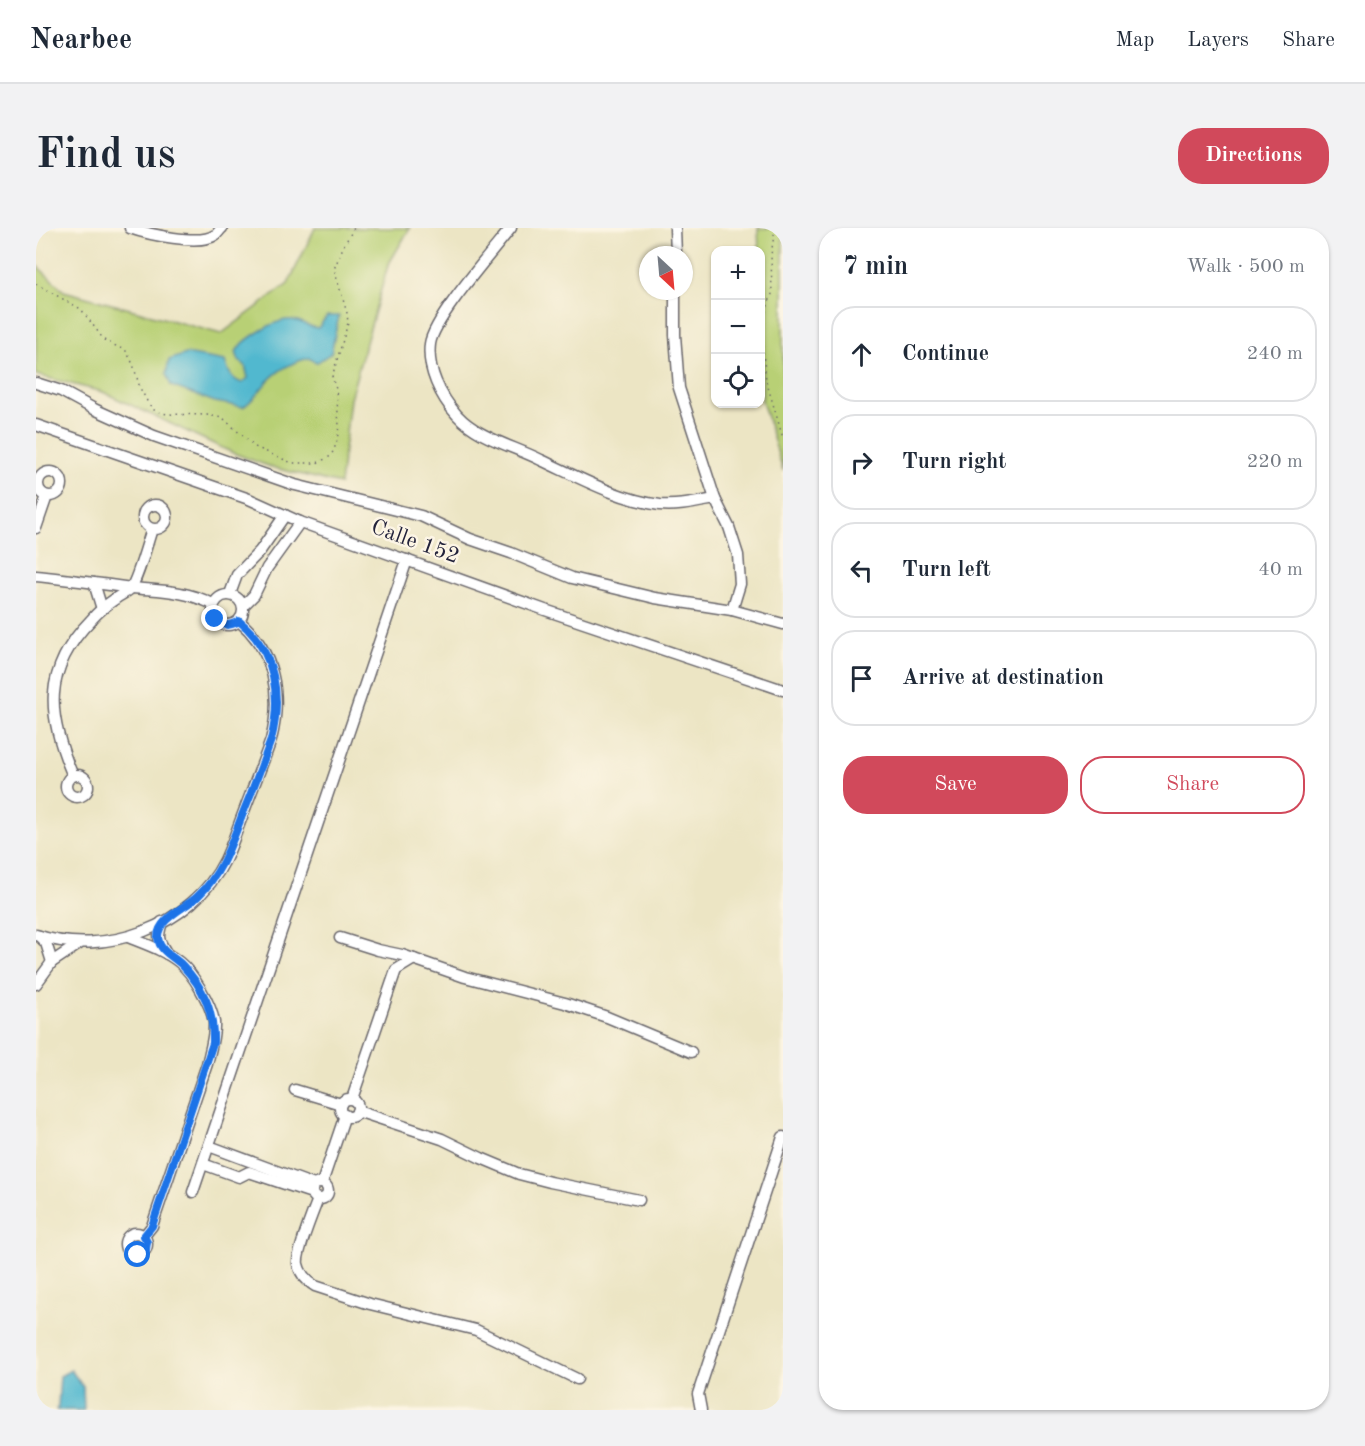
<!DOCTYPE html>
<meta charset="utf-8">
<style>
:root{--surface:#fff;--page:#f2f2f3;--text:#1f2937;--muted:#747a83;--line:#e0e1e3;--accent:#d1495b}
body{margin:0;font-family:"Old Standard TT",serif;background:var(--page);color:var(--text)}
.controls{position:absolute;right:18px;top:18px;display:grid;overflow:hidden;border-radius:12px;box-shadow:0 2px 4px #0004}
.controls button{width:54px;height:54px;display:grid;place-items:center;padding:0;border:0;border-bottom:2px solid var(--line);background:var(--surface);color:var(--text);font:30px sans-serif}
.compass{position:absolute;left:603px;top:18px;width:54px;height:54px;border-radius:50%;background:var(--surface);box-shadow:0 2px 4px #0004;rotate:154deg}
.stop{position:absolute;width:18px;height:18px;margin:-14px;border:4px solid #1a73e8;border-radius:50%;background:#fff}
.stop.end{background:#1a73e8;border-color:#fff;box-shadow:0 2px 6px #0008}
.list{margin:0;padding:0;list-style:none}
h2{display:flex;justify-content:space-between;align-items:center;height:78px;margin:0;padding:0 24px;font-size:26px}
h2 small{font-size:20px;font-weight:400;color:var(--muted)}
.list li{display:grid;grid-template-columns:39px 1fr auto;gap:18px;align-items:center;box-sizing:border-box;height:96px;margin:0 12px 12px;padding:0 12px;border:2px solid var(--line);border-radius:24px}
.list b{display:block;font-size:22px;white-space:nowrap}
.list em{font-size:20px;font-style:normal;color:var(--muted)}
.actions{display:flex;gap:12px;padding:18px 24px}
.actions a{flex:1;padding:14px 0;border:2px solid var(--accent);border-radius:24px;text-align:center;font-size:21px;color:var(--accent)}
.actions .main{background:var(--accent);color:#fff}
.icon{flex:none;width:33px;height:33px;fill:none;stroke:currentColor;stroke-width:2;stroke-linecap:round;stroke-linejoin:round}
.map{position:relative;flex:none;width:747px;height:1182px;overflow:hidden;border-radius:24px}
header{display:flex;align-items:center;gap:36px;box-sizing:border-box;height:84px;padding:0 30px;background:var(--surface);border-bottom:2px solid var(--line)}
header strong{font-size:28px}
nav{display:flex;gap:33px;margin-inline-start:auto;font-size:21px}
.intro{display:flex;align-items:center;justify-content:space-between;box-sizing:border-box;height:144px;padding:0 36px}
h1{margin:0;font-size:42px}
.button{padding:15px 27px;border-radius:24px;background:var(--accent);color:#fff;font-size:21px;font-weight:700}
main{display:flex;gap:36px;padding:0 36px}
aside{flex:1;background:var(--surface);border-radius:24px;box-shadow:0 2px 4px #0004}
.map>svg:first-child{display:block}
.green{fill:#b8d075;stroke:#6d7958;stroke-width:1.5}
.water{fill:#51b8cf;stroke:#3a6d85;stroke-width:1.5}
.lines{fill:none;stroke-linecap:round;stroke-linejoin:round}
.minor-casing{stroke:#69666b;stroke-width:13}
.path{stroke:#69666b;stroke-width:1.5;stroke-dasharray:1.5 4.5;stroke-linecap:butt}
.minor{stroke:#fff;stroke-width:10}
.route{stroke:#1a73e8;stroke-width:8}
.labels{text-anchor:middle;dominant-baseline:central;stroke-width:5;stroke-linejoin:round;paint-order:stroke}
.street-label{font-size:22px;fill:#22223b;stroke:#fcf5e5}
</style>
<header>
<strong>Nearbee</strong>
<nav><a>Map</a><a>Layers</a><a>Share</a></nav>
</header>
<div class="intro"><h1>Find us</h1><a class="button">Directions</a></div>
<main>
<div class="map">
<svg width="747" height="1182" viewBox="0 0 747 1182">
<rect width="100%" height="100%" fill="#fcf5e5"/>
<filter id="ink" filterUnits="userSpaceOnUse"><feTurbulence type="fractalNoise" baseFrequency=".0167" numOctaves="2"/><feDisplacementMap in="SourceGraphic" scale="12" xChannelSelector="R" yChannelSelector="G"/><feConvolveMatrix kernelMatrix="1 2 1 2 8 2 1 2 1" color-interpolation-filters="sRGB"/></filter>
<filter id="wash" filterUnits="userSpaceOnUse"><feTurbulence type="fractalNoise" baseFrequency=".008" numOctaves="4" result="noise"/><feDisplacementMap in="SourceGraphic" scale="24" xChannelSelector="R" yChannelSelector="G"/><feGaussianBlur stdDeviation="1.35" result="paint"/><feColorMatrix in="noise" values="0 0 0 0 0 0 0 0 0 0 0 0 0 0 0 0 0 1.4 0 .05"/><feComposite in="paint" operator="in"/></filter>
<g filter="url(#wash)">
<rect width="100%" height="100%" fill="#ece5c4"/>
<g class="green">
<path d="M 279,0 L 374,0 L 352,37 L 314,171 L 304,256 L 235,239 L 197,225 L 67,164 L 0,147 L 0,37 L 28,63 L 185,106 L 252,56 Z"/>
<path d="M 722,0 L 747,0 L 747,243 L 726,173 L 724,22 L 723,22 Z"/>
</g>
<g class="water">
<path d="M 291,88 L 303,88 L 295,125 L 280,135 L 273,130 C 256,134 243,141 231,154 C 223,163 217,173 207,179 L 179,174 L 135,158 L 130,146 L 133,132 L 150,126 L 189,133 C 192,143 196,152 206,155 L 212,150 L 209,137 L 203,133 L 200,124 C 206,112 241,90 255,92 C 266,92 271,99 282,100 Z"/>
<path d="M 35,1142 L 47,1159 L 48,1182 L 20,1182 L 22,1179 L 24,1148 Z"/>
</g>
</g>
<g filter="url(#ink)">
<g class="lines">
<defs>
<g id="minor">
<path d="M 94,0 C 111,6 164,18 179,7 C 182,6 183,2 186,0"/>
<path d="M 475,0 C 457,23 397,91 394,116 C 391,141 404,168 421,187 C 442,210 477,218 505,232 C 544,250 581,271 624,277 C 642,279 662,274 679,271"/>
<path d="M 639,0 L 640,27"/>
<path d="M 639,63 L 639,107 L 643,160 L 679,271 L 693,299 L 702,327 L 704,356 L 696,382"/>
<path d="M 0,155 L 25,163 L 58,181 L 118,208 L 259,257 L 385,288 L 434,311 L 475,325 L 536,350 L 619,370 L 696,382 L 747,396"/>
<path d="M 0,197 L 213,271 L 264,294 L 509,382 L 747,462"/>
<circle cx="14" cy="256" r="12"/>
<circle cx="119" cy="289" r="12"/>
<path d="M 0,300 L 11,268"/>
<path d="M 0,348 C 32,351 64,356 96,360 C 128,363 147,362 177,376"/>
<path d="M 58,355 L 66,381"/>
<path d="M 194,366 L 201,347 L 224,323 L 249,287"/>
<circle cx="192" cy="382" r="15"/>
<path d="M 207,378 L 218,367 L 231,340 L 264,294"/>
<circle cx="41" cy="558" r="11"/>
<path d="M 37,548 C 11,488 6,442 55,392 C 62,384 70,377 79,371 C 84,367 90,365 94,361 C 101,354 112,312 116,301"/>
<path d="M 126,694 C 121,710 122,712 131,726"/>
<path d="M 0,707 C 68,730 156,699 189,632 C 195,620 199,607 204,594 C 214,567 225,540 235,512 C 246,468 239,423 203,393"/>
<path d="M 3,708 L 10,715 L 16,734"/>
<path d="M 92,709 C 109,716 128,722 143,734 C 157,745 175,776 178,794 C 179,808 174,823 171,836 L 116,998 L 108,1008"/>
<path d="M 304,710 L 342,722 L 366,727 L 429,749 L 529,775 L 571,789 L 655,824"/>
<path d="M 0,756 L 16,734 L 43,716"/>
<path d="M 259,862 L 305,876"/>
<path d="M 316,871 L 360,742 L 378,731"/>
<circle cx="313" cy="880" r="9"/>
<path d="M 321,883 L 406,911 L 445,930 L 483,946 L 514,954 L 603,972"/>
<path d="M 173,918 L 278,957"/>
<path d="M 167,936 L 203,949 L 213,944 L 276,965"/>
<circle cx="284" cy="963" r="8"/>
<path d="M 286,955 L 309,887"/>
<path d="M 157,964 L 371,332"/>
<path d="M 282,971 C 277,984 260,1026 262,1036 C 264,1046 271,1053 279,1058 L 334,1076 L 440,1102 L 541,1151"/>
<circle cx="100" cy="1016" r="11"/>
<path d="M 665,1182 L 662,1166 L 747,909"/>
</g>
</defs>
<use href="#minor" class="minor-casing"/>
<g class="path">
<path d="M 739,0 L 735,27 L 736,66 L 728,88 L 726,115 L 730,152 L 747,210"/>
<path d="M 0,56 L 45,81 L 68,112 L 90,123 L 97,136 L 104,160 L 112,175 L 119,183 L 131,186 L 171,187 L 187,190 L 219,219 L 256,235 L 281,235 L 295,228 L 301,214 L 303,197 L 300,161 L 296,149 L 312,95 L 311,85 L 298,41 L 308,17 L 318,0"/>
</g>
<use href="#minor" class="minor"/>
</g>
</g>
<g class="lines" filter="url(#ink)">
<path class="route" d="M 102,1027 L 110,1021 L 111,1014 L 108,1008 L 116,998 L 177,815 C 178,783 168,760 146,737 C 137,728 124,724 122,710 C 121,691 149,680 161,669 C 186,646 195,616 207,585 C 217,561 226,537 235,512 C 246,469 240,423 203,393 C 194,398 187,399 179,391"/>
</g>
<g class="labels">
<g class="street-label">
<text transform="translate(379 314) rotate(20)">Calle 152</text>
</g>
</g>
</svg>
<div class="controls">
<button>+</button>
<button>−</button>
<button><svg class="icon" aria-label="locate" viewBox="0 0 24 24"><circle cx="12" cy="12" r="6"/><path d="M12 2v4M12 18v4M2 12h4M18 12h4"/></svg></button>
</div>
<svg class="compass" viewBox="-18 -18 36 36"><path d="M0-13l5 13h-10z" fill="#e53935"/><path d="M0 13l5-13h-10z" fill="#747a83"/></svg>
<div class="stop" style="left:102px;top:1027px"></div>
<div class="stop end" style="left:179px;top:391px"></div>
</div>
<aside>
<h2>7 min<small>Walk · 500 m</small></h2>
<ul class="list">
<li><svg class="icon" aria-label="ahead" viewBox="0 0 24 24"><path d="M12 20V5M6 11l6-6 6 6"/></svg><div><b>Continue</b></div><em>240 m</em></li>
<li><svg class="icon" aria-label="right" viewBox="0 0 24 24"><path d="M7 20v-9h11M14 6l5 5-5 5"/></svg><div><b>Turn right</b></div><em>220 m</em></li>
<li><svg class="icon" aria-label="left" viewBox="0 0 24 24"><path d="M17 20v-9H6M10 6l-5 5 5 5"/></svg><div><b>Turn left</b></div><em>40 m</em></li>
<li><svg class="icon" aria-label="arrive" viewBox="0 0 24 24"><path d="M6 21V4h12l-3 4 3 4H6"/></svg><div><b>Arrive at destination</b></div></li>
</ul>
<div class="actions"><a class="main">Save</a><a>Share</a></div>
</aside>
</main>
